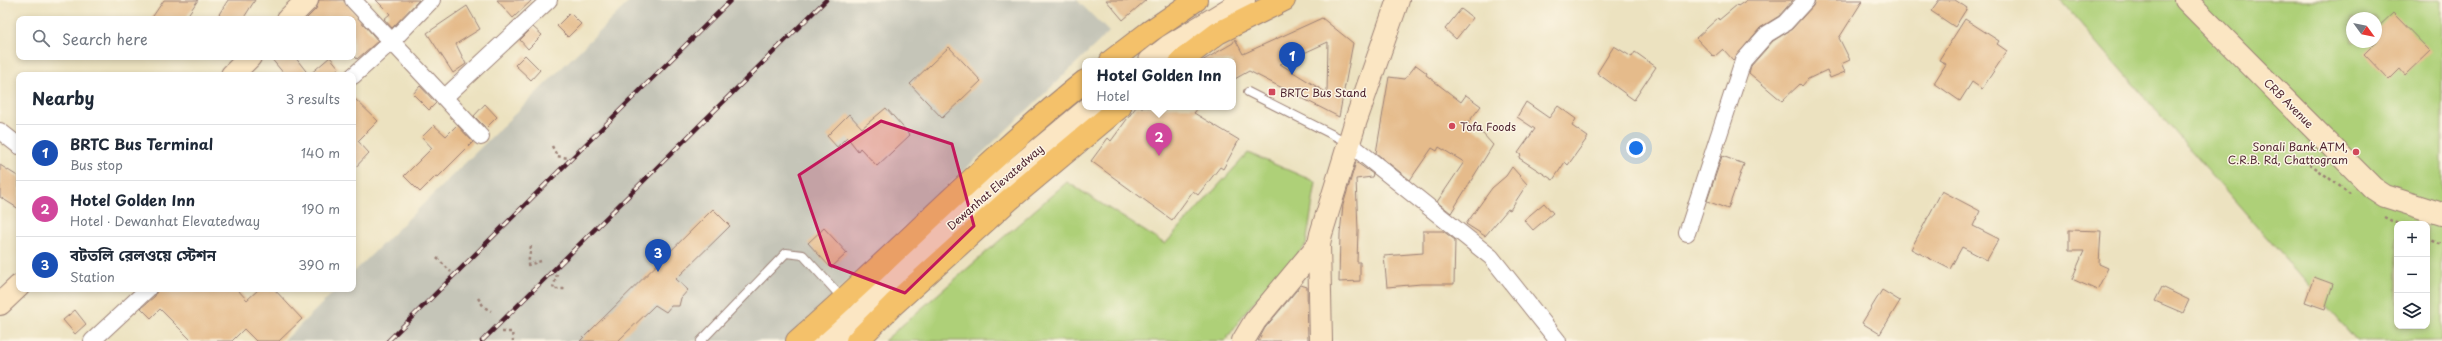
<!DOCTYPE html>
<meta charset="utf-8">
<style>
:root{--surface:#fff;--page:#f6f6f7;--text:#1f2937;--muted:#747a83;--line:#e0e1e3;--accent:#0b8043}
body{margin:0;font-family:"Playpen Sans","Noto Sans Bengali",sans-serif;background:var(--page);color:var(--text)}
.controls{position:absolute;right:12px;bottom:12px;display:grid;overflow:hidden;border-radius:8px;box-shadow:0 2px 6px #0003}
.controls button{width:36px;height:36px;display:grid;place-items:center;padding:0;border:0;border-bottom:1px solid var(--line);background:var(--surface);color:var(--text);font:20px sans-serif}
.compass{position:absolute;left:2346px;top:12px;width:36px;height:36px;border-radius:50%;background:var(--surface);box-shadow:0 2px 6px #0003;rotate:123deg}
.you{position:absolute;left:1636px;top:148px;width:14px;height:14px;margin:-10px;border:3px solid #fff;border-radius:50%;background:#1a73e8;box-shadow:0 0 0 6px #1a73e833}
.badge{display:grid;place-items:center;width:26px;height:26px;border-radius:50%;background:var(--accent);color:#fff;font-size:13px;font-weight:700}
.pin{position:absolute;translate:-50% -33px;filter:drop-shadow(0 1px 2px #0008)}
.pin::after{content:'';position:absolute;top:21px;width:14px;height:12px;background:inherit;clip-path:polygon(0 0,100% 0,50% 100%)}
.popup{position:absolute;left:1082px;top:58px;width:154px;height:52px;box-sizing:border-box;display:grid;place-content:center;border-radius:8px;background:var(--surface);filter:drop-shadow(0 1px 3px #0005);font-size:13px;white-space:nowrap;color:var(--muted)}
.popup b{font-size:15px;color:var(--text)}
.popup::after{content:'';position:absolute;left:50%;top:100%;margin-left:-8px;border:8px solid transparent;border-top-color:var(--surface)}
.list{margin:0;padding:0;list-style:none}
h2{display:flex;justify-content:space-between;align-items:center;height:52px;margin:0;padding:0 16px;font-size:17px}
h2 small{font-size:13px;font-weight:400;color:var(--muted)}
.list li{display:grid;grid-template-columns:26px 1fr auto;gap:12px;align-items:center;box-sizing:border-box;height:56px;padding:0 16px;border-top:1px solid var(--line)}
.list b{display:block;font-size:15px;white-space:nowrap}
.list p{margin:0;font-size:13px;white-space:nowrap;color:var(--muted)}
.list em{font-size:13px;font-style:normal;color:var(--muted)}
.icon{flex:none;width:22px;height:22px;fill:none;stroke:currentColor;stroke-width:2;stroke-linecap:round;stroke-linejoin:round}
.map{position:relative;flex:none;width:2442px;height:341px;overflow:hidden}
.search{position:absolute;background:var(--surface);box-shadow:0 2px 6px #0003;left:16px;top:16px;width:340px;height:44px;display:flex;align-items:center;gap:10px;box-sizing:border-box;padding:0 14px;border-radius:8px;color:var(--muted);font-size:15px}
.panel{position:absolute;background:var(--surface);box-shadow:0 2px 6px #0003;left:16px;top:72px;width:340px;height:220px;border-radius:8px}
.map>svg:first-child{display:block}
.industrial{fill:#c5c5b8;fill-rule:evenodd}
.green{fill:#aed078;stroke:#7c7852;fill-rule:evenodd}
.building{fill:#e5bb8b;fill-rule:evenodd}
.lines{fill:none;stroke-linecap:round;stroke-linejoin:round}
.lane-casing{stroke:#9b8076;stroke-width:10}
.street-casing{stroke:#9b8076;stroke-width:18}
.secondary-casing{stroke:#9b8076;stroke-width:24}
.primary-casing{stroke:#9b8076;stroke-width:24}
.path{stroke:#9b8076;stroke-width:2.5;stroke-dasharray:3 3;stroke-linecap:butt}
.lane{stroke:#fff;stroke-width:8}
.street{stroke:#fff;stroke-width:16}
.secondary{stroke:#fbe6c3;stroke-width:22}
.primary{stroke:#f4c16a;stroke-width:22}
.rail-casing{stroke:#4a1f2b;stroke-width:4.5}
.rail{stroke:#fcf5e5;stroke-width:3;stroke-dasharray:9;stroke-linecap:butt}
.marked{fill:#c2185b;fill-opacity:0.2;stroke:#c2185b;stroke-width:3;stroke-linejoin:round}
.poi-dot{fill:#d1495b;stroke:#fcf5e5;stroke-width:1.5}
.labels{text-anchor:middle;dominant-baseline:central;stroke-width:3;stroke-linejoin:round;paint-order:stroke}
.poi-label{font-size:11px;fill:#4a1f2b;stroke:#fcf5e5;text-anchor:start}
.street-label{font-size:11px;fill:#4a1f2b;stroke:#fcf5e5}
</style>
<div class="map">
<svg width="2442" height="341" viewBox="0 0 2442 341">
<rect width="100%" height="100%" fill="#fcf5e5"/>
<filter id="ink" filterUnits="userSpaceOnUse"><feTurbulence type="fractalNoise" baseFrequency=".025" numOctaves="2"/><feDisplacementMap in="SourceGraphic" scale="8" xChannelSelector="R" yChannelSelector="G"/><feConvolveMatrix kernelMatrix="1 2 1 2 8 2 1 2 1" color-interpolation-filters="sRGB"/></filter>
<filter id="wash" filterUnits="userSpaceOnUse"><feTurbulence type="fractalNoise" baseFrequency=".012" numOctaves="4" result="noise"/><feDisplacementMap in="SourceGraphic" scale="16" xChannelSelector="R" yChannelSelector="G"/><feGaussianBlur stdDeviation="0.9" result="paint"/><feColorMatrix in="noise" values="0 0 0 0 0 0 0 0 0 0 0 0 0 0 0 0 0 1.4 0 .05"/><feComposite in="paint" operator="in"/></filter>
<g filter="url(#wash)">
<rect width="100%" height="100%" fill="#ece2c0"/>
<path class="industrial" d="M 631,0 L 1077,0 L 1109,32 L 785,341 L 618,341 L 655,305 L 666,312 L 671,306 L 679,306 L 681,298 L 688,290 L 676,279 L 730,226 L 582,341 L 284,341 L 337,289 L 353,289 L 353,273 ZM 949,47 L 981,81 L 942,118 L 910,84 ZM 886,108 L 895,120 L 858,150 L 849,139 ZM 898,123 L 910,136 L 877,166 ZM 859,125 L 837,147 L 827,136 Z"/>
<g class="green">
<path d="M 2060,0 L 2442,0 L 2442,341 L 2357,341 ZM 2352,18 L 2376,18 L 2376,42 L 2352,42 ZM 2397,224 L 2427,224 L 2427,326 L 2397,326 Z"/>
<path d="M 1248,153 L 1316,182 L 1306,245 L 1246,311 L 1225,341 L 884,341 L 1067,182 L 1165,244 Z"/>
</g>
<g id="blocks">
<g class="building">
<path d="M 164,0 L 198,0 L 185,19 L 151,19 Z"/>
<path d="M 228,0 L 255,0 L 243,19 L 216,19 Z"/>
<path d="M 319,0 L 343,0 L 378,41 L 357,59 L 353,54 L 353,19 L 306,19 L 316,9 Z"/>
<path d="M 376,0 L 419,0 L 392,28 L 384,19 L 390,14 Z"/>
<path d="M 497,0 L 532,0 L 513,18 Z"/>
<path d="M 1106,0 L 1146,0 L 1123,20 Z"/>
<path d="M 1747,0 L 1793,0 L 1779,16 L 1760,28 L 1733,60 L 1723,49 L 1714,57 L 1696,38 L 1718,18 L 1719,20 L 1737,5 L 1738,6 Z"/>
<path d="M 1815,0 L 1863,0 L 1839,38 L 1850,60 L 1841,64 L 1845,72 L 1830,78 L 1827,70 L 1808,79 L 1802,86 L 1800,84 L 1782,101 L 1749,73 L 1751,66 L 1773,41 L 1792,29 L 1813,6 Z"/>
<path d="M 1939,0 L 1955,0 L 1967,8 L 1955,27 L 1931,11 Z"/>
<path d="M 467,6 L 480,29 L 456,44 L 466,64 L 453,73 L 427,33 Z"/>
<path d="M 1461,9 L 1473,18 L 1456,39 L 1445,29 Z"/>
<path d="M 570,13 L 581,24 L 568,37 L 557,26 Z"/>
<path d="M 2393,13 L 2430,51 L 2405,75 L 2400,69 L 2389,80 L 2364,54 L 2376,42 L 2376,29 Z"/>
<path d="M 1322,18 L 1353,43 L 1339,117 L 1249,71 L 1233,80 L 1233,61 L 1202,61 L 1233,43 L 1235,39 L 1243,54 ZM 1328,42 L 1327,93 L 1280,64 Z"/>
<path d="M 1965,19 L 1999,41 L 1997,44 L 2007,51 L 1982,89 L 1972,82 L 1960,101 L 1934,83 L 1946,64 L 1939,60 Z"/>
<path d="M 533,27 L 542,35 L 528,49 L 520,40 Z"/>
<path d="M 1614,46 L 1632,57 L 1635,52 L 1656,67 L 1634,100 L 1597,73 Z"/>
<path d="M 949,47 L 981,81 L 942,118 L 910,84 Z"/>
<path d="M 525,55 L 540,70 L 531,80 L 515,65 Z"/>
<path d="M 270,57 L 295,57 L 309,75 L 330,57 L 339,68 L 330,75 L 285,75 Z"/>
<path d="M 1416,65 L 1427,73 L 1426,75 L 1461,102 L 1466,95 L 1481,106 L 1467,124 L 1483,134 L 1493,145 L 1451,213 L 1437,202 L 1464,162 L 1439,147 L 1437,151 L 1432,148 L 1410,180 L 1376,153 L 1389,77 L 1405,79 Z"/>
<path d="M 420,86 L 436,103 L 429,110 L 413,94 Z"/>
<path d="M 353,97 L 378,121 L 358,141 L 369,153 L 353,170 Z"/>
<path d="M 1526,102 L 1549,118 L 1558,106 L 1576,119 L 1572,126 L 1588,137 L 1568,165 L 1565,162 L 1553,180 L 1519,158 L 1521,155 L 1518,153 L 1535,129 L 1517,117 Z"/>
<path d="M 485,104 L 497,117 L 486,128 L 474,116 Z"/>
<path d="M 1136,107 L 1199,107 L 1194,113 L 1239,140 L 1223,169 L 1220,167 L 1198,195 L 1193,191 L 1172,220 L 1091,161 L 1108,138 L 1111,141 Z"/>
<path d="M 886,108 L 910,135 L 877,166 L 860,148 L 858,151 L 847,137 L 837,147 L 827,136 L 849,114 L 862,128 Z"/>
<path d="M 434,125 L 446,136 L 457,125 L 473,142 L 438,177 L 436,176 L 420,192 L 404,176 L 432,148 L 422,137 Z"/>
<path d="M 1722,156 L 1744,164 L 1728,209 L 1707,201 Z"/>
<path d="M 1356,162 L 1373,174 L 1372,177 L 1356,179 L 1358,230 L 1357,262 L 1360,262 L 1360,281 L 1339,282 L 1340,234 L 1343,205 Z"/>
<path d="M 0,165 L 19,177 L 19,209 L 0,197 Z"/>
<path d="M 1512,167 L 1527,184 L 1510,210 L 1508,209 L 1485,236 L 1466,224 L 1492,188 L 1506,176 Z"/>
<path d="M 1942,191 L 1980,211 L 1973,226 L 1999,239 L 1987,260 L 1962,247 L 1950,269 L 1911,249 Z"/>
<path d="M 1544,203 L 1553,213 L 1533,230 L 1524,220 Z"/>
<path d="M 713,209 L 730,226 L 676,279 L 688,290 L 681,298 L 679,306 L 671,306 L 666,312 L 655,305 L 618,341 L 580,341 Z"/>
<path d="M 824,228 L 847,253 L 831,268 L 808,243 Z"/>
<path d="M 2069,230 L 2101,231 L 2099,264 L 2108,268 L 2097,290 L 2072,279 L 2084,251 L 2069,251 Z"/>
<path d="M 1423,231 L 1443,231 L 1455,240 L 1454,284 L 1421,284 L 1387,287 L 1384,256 L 1423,253 Z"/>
<path d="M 2314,277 L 2333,284 L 2325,309 L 2305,302 Z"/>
<path d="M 1301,285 L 1307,287 L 1308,341 L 1258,341 L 1265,328 Z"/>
<path d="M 2162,287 L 2189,300 L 2183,313 L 2155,301 Z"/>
<path d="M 157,289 L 237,289 L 247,300 L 259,289 L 274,289 L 302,319 L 279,341 L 256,341 L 244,329 L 232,341 L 192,341 L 160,309 L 151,318 L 141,308 L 155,296 Z"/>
<path d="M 1882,290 L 1900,301 L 1880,334 L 1862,323 Z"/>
<path d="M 75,310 L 86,324 L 75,334 L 63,320 Z"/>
</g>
</g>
</g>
<g filter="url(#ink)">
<use href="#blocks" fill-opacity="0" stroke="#9b8076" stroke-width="1"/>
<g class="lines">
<defs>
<g id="lane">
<path d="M 1248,92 L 1349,143"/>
<path d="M 701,341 L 786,253 L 803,255 L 843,299"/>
</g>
<g id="street">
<path d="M 353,0 L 481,137"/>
<path d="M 353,76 L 393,40 L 432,0"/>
<path d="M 445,97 L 549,0"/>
<path d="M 0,131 L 19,146"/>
<path d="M 1349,143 L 1491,257 L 1558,341"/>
<path d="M 1687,233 L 1743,61 L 1767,34 L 1785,23 L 1806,0"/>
<path d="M 92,341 L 148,289"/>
</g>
<g id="secondary">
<path d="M 2186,0 L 2373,188 L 2385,196 L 2442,214"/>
<path d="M 288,19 L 307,0"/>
<path d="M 1150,61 L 1169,46 L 1244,0"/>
<path d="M 232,75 L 250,57"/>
<path d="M 0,304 L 19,286"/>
<path d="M 814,341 L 843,316"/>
<path d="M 834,341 L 902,270 L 972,205 L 1090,107"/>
<path d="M 1243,341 L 1255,321 L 1319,244"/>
<path d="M 1321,341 L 1319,244 L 1321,234 L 1356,120 L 1398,0"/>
</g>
<g id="primary">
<path d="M 1111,61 L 1149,32 L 1196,0"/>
<path d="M 1181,61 L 1218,33 L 1284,0"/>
<path d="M 797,341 C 895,256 983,162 1085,81"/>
<path d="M 857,341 L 894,304 L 1009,200 L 1120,107"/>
</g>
</defs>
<use href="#lane" class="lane-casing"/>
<use href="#street" class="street-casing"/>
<use href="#secondary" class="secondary-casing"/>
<use href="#primary" class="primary-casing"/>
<g class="path">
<path d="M 552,146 L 557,156 L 568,158"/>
<path d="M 2305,160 L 2350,194"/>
<path d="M 2384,217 L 2398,224"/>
<path d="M 2427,238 L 2442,245"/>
<path d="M 531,246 L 528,265 L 541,261"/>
<path d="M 437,258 L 451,272"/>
<path d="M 557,274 L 553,289 L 567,289"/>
<path d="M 478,298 L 484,307 L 491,311"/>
<path d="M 502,332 L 512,332 L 513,341"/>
</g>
<use href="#lane" class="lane"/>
<use href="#street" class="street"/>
<use href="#secondary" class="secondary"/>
<use href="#primary" class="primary"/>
<defs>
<g id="rail">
<path d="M 388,341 L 731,0"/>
<path d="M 482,341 L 826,0"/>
</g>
</defs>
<use href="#rail" class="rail-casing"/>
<use href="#rail" class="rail"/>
</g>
</g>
<path class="marked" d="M 881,121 L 952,144 L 974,226 L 905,293 L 830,265 L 799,175 Z"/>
<g class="poi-dot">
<rect x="1268" y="88" width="8" height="8" rx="2"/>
<circle cx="1452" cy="126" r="4"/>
<circle cx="2356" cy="152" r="4"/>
</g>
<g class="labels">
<g class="poi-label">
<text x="1280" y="92">BRTC Bus Stand</text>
<text x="1460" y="126">Tofa Foods</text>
<text x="2348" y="146" text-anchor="end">Sonali Bank ATM,<tspan x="2348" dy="13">C.R.B. Rd, Chattogram</tspan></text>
</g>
<g class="street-label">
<text transform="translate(2289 103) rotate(45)">CRB Avenue</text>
<text transform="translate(995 187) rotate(-41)">Dewanhat Elevatedway</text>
</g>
</g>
</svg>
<div class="controls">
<button>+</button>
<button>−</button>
<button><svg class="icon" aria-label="layers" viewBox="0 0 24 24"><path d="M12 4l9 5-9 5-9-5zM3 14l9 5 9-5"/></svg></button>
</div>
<svg class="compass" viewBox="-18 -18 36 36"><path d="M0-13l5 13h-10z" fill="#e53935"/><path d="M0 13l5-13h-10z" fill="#747a83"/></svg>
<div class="you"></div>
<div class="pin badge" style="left:1292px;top:75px;background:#1a4fb4">1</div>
<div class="pin badge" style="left:1159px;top:156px;background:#d1479c">2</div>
<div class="popup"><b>Hotel Golden Inn</b>Hotel</div>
<div class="pin badge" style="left:658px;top:272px;background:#1a4fb4">3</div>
<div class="search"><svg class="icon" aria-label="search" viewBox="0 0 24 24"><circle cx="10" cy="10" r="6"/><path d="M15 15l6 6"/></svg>Search here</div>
<section class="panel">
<h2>Nearby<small>3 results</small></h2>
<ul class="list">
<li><span class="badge" style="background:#1a4fb4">1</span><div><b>BRTC Bus Terminal</b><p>Bus stop</p></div><em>140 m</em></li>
<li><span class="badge" style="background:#d1479c">2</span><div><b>Hotel Golden Inn</b><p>Hotel · Dewanhat Elevatedway</p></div><em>190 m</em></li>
<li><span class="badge" style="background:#1a4fb4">3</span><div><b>বটতলি রেলওয়ে স্টেশন</b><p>Station</p></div><em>390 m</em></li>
</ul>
</section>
</div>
